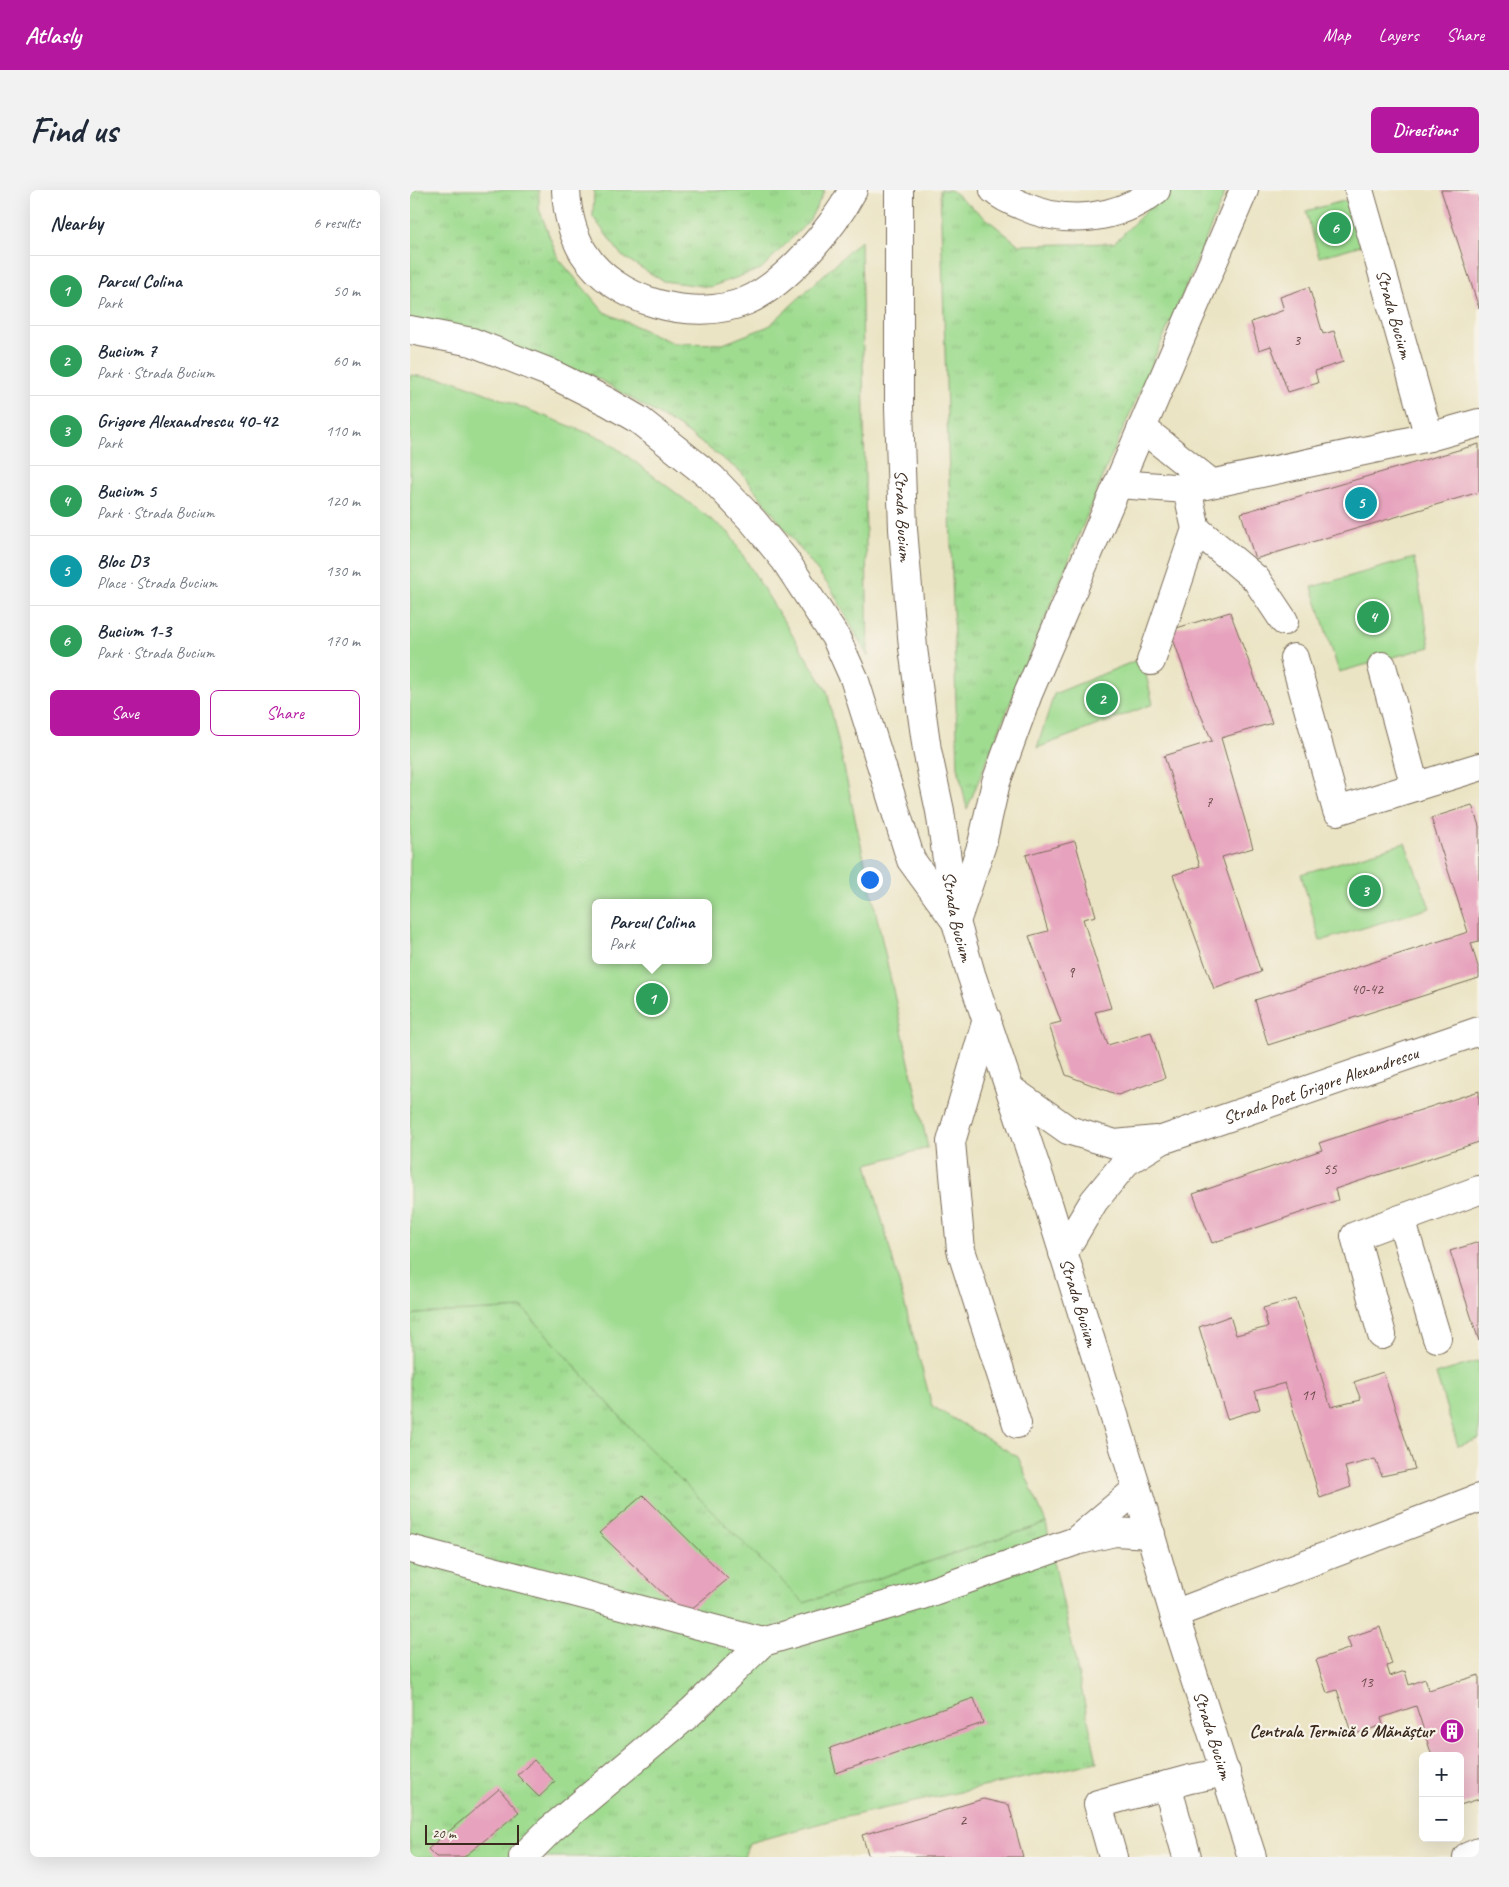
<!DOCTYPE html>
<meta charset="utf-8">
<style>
:root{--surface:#fff;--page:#f2f2f3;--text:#1f2937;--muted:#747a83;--line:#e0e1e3;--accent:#b5179e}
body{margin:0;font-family:Caveat,sans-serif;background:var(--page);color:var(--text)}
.controls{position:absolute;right:15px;bottom:15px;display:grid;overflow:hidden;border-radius:8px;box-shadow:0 5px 20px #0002}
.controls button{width:45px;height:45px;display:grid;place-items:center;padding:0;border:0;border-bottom:1px solid var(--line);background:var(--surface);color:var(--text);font:25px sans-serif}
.scale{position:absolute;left:15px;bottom:12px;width:94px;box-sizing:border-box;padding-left:5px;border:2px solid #3b2a1e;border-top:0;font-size:14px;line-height:18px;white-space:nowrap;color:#3b2a1e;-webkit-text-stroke:4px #f7f3e8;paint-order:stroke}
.you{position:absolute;left:459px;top:689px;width:18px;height:18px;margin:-12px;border:4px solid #fff;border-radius:50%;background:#1a73e8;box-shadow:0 0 0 8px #1a73e833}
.badge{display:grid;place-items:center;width:32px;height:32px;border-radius:50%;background:var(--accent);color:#fff;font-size:16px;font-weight:700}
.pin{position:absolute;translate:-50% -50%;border:2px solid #fff;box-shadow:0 1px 5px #0006}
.popup{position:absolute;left:182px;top:709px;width:120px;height:65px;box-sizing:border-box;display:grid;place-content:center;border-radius:8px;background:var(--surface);filter:drop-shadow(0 1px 4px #0005);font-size:16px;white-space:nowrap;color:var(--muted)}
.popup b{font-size:19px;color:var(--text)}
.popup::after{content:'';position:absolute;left:50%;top:100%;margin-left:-10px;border:10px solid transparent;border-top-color:var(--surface)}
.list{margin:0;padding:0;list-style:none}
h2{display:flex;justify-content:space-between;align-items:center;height:65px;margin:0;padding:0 20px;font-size:21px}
h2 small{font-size:16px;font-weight:400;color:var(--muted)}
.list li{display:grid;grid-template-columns:32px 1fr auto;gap:15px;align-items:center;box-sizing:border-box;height:70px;padding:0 20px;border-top:1px solid var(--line)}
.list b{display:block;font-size:19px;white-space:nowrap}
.list p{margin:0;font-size:16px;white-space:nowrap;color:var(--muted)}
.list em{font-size:16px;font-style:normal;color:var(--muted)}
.actions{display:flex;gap:10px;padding:15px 20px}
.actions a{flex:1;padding:11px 0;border:1px solid var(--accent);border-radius:8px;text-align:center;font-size:18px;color:var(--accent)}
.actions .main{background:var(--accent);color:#fff}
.map{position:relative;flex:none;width:1069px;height:1667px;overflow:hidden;border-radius:8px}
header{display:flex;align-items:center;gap:30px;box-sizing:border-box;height:70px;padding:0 25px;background:var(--accent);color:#fff}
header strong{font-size:24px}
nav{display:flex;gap:28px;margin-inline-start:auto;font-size:18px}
.intro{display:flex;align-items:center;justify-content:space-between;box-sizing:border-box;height:120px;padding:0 30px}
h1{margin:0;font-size:35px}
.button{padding:12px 22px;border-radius:8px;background:var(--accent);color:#fff;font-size:18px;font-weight:700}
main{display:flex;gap:30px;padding:0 30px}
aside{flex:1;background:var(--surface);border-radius:8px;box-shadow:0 5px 20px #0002}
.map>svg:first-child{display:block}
.grass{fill:url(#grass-tufts);stroke:#6d8357}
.green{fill:#9fdc90;stroke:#6d8357;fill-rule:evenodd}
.building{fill:#e7a3bd}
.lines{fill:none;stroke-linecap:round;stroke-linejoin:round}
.minor-casing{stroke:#796b58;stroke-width:30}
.major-casing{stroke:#796b58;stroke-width:30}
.minor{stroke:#fff;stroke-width:28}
.major{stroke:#fff;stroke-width:28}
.labels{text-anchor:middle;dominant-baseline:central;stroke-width:4.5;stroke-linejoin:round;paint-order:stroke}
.number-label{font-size:15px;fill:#664846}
.street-label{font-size:18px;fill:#3b2a1e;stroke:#f7f3e8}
.poi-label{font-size:18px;font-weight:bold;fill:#3b2a1e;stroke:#f7f3e8;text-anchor:end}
</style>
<header>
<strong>Atlasly</strong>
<nav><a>Map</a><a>Layers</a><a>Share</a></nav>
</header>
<div class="intro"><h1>Find us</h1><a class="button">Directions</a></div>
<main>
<aside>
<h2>Nearby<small>6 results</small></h2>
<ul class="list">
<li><span class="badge" style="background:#2e9e5b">1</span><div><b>Parcul Colina</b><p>Park</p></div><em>50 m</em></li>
<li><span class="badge" style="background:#2e9e5b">2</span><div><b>Bucium 7</b><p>Park · Strada Bucium</p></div><em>60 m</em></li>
<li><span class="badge" style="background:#2e9e5b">3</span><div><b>Grigore Alexandrescu 40-42</b><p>Park</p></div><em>110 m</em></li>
<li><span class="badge" style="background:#2e9e5b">4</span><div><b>Bucium 5</b><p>Park · Strada Bucium</p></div><em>120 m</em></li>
<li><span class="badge" style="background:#0f9aa8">5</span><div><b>Bloc D3</b><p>Place · Strada Bucium</p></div><em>130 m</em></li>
<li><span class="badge" style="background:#2e9e5b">6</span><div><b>Bucium 1-3</b><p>Park · Strada Bucium</p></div><em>170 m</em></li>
</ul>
<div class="actions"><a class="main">Save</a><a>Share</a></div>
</aside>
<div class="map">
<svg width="1069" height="1667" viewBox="0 0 1069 1667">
<defs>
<pattern id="grass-tufts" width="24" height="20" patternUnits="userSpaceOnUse" patternTransform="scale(1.25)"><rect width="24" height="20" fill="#9fdc90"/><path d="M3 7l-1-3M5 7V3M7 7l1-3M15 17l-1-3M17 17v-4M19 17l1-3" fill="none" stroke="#8abd7c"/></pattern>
</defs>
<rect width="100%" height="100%" fill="#f7f3e8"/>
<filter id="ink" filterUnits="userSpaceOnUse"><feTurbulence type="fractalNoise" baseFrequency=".02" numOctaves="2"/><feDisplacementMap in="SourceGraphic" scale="10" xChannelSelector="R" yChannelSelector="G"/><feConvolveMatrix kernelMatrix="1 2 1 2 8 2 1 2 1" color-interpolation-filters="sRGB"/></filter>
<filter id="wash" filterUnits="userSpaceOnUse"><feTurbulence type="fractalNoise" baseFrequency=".0096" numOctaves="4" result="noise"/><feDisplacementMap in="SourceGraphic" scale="20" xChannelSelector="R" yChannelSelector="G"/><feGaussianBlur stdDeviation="1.12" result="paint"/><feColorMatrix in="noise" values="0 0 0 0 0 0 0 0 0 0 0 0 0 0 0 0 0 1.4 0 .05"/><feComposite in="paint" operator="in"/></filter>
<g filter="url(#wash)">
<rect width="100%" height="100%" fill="#ebe4c4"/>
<g class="grass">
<path d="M 0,0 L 129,0 L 129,19 L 148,68 L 194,122 L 263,153 L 313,154 L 359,136 L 451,50 L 458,467 L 422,400 L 331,282 L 271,238 L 182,185 L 57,148 L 0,139 Z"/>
<path d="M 184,0 L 415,0 L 399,31 L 351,79 L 300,97 L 253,91 L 212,66 L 183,27 Z"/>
<path d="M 530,0 L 541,0 L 609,55 L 704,53 L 757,0 L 816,0 L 783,80 L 700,269 L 557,619 L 548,577 Z"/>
<path d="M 113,1118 L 233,1252 L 394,1413 L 636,1333 L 687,1572 L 422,1630 L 339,1653 L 334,1667 L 0,1667 L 0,1128 L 5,1124 Z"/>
</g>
<g class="green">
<path d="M 941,9 L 955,54 L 909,67 L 896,21 Z"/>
<path d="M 0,185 L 42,190 L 196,250 L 319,343 L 417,501 L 518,958 L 457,974 L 522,1216 L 608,1267 L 636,1333 L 394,1413 L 233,1252 L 113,1118 L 5,1124 L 0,1128 ZM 186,713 L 298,713 L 298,770 L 186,770 Z"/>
<path d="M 1004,368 L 1020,457 L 929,482 L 902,397 Z"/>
<path d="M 732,468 L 743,514 L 627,558 L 644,504 Z"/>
<path d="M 995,653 L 1020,718 L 910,751 L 891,684 Z"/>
<path d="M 1069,1171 L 1069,1249 L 1048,1256 L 1026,1184 Z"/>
</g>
<g id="blocks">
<g class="building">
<path d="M 1031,0 L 1069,0 L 1069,118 Z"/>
<path d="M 899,97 L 913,144 L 924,141 L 933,172 L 905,181 L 908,193 L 878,202 L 861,156 L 849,160 L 841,132 L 874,120 L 870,107 Z"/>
<path d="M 1069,254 L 1069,302 L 845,369 L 831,323 Z"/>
<path d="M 820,422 L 862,533 L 811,548 L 843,658 L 812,667 L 851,782 L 804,799 L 763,685 L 790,676 L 754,566 L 802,551 L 784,509 L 760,440 Z"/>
<path d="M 1062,615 L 1069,636 L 1069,751 L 1061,753 L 1069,780 L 1069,788 L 858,855 L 845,810 L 1058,742 L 1021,628 Z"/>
<path d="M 665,651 L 686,726 L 673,729 L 701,818 L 685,822 L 698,855 L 741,842 L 755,888 L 708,905 L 656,885 L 639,835 L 651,832 L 619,746 L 638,741 L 616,665 Z"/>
<path d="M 1069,901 L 1069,952 L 925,999 L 928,1010 L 802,1053 L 783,1004 L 912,960 L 909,953 Z"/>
<path d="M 1069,1052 L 1069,1151 L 1040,1061 Z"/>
<path d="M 886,1109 L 921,1217 L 951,1210 L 944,1192 L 973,1182 L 1005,1279 L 972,1286 L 965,1269 L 935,1277 L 941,1297 L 910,1308 L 875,1193 L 845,1201 L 850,1219 L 817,1229 L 789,1137 L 820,1126 L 826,1145 L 858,1137 L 853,1118 Z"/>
<path d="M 233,1305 L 318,1389 L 275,1424 L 189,1343 Z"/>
<path d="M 970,1437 L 982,1474 L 977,1476 L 980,1486 L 995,1481 L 999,1495 L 1015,1489 L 1019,1500 L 1069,1485 L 1069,1609 L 1050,1615 L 1050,1566 L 1022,1566 L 1006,1516 L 971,1528 L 973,1535 L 942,1545 L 927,1500 L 917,1503 L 906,1470 L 941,1458 L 937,1448 Z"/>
<path d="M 564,1508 L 573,1533 L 426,1583 L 420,1558 Z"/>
<path d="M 124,1570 L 145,1592 L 129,1607 L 107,1585 Z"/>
<path d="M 89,1599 L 109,1622 L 54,1667 L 26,1667 L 18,1659 Z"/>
<path d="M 573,1609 L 599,1615 L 613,1667 L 459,1667 L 452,1645 Z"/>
</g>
</g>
</g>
<g filter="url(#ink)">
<use href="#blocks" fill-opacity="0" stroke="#796b58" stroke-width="1"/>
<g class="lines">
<defs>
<g id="minor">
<path id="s1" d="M 949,0 L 1019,247"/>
<path d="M 732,238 L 801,293"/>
<path d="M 708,294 L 777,299 L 1019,247 L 1069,233"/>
<path d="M 786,339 L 846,389 L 874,431"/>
<path d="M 884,468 L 927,621 L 1069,577"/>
<path d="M 741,471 L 786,339 L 777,299"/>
<path d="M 972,476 L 1005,597"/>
<path d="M 577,829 L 541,952 L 551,1060 L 607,1234"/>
<path d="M 600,899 L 658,940 L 705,954 L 746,950"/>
<path d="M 991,1029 L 1027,1148"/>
<path id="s2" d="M 653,1063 L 684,1011 L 716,972 L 752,950 L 1069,841"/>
<path d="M 972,1145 L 945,1046 L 1069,1000"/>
<path d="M 669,1348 L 727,1299"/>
<path d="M 0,1359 L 353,1452"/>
<path d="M 764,1424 L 1069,1308"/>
<path d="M 757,1595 L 777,1667"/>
<path d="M 113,1667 L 140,1640 L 282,1521 L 353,1452 L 512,1405 L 666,1351 L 705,1342 L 741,1344"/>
<path d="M 703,1667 L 688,1614 L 780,1589 L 816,1582"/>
<path d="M 1057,1667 L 1069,1662"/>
</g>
<g id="major">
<path d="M 156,0 C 157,21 162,43 173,62 C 204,112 283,133 336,111 C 376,94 423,38 443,0"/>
<path id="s3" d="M 489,0 L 489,218 L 493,339 L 503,458 L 510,510 L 517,560 L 530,621 L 546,732 L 561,784 L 637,1010 L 727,1299 L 764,1424 L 842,1667"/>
<path d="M 584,0 C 592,7 601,11 611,15 C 655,36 708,30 746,0"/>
<path d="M 0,140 L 62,152 L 138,182 L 198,212 L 229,230 L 302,288 L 343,331 L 375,370 L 426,448 L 444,488 L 501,670 L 544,729"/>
<path d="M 548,726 L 572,654 L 586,592 L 618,504 L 834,0"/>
</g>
</defs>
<use href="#minor" class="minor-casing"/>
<use href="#major" class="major-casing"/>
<use href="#minor" class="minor"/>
<use href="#major" class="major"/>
</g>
</g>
<defs>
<symbol id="building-disc" viewBox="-11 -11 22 22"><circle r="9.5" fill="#b5179e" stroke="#f7f3e8"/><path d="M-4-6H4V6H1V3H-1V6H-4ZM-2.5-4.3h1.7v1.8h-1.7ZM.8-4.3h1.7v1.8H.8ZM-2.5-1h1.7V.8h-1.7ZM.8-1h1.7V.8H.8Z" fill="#fff"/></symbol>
</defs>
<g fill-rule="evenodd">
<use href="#building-disc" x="1028" y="1527" width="28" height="28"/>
</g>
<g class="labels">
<g class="number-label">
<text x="887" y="150">3</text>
<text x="799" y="612">7</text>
<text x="661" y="782">9</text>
<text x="957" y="799">40-42</text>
<text x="920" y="979">55</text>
<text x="898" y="1205">11</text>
<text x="956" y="1492">13</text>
<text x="553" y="1630">2</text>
</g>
<g class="street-label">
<text stroke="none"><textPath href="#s1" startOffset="129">Strada Bucium</textPath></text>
<text stroke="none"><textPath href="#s3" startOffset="326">Strada Bucium</textPath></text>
<text stroke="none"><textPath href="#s3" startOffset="731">Strada Bucium</textPath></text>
<text stroke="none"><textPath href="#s2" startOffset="321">Strada Poet Grigore Alexandrescu</textPath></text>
<text stroke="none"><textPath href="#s3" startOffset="1136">Strada Bucium</textPath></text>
<text stroke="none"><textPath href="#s3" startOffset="1589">Strada Bucium</textPath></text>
</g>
<g class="poi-label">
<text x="1024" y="1541">Centrala Termică 6 Mănăștur</text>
</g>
</g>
</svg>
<div class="controls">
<button>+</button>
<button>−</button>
</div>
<div class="scale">20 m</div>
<div class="you"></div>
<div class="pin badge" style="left:242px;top:809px;background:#2e9e5b">1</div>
<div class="popup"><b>Parcul Colina</b>Park</div>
<div class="pin badge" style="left:692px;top:509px;background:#2e9e5b">2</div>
<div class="pin badge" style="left:955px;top:701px;background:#2e9e5b">3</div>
<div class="pin badge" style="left:963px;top:427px;background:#2e9e5b">4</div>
<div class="pin badge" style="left:951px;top:313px;background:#0f9aa8">5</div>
<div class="pin badge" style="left:925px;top:38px;background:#2e9e5b">6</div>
</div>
</main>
